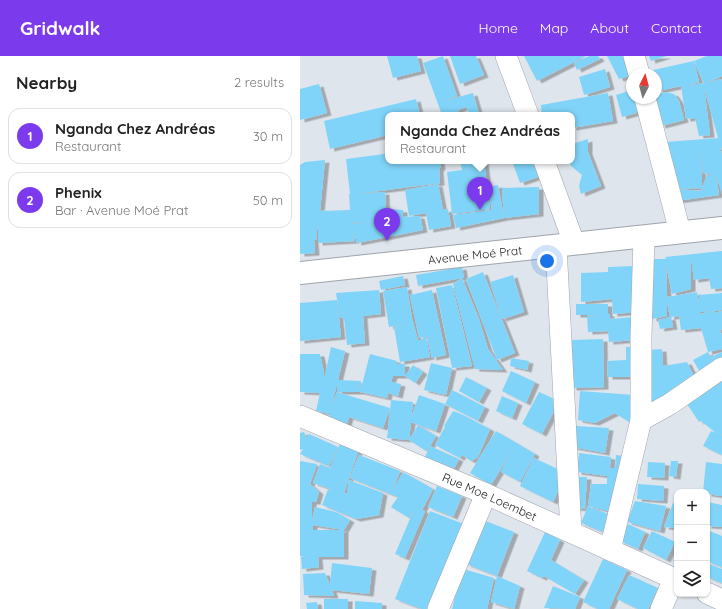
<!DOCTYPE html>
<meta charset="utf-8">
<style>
:root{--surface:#fff;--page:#f2f2f2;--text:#222;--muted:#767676;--line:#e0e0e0;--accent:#7c3aed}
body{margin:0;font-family:Quicksand,sans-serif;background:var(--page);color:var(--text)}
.controls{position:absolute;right:12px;bottom:12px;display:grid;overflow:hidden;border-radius:8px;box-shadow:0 1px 3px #0004}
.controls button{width:36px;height:36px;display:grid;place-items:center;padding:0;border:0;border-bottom:1px solid var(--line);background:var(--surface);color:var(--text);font:20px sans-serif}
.compass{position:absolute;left:326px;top:12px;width:36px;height:36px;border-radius:50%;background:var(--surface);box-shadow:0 1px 3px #0004;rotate:6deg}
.you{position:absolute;left:247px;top:205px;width:14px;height:14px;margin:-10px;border:3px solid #fff;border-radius:50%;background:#1a73e8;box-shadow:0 0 0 6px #1a73e833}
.badge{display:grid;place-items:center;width:26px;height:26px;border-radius:50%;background:var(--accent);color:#fff;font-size:13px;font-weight:700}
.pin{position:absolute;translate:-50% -33px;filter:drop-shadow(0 1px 2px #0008)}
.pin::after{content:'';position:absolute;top:21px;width:14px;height:12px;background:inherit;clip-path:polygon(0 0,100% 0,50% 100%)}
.popup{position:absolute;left:85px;top:56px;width:190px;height:52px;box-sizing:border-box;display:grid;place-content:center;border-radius:8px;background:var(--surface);filter:drop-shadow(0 1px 3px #0005);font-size:13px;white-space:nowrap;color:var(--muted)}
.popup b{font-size:15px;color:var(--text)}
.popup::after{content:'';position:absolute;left:50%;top:100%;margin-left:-8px;border:8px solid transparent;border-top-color:var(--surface)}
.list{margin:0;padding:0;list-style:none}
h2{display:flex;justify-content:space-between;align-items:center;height:52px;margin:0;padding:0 16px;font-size:17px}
h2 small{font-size:13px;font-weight:400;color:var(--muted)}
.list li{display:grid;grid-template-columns:26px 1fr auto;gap:12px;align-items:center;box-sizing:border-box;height:56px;margin:0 8px 8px;padding:0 8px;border:1px solid var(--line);border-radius:12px}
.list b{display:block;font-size:15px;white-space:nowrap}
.list p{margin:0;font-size:13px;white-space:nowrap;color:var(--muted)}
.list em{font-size:13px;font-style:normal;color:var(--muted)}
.icon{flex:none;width:22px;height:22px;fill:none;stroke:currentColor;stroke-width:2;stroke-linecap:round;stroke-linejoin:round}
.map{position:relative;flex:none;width:422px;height:553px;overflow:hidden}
header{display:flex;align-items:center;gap:24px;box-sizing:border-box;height:56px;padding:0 20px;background:var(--accent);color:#fff}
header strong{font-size:19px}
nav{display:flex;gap:22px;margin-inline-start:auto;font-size:14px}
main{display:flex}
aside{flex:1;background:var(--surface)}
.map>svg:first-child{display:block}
.building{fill:#81d4f9;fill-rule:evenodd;filter:url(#shadow)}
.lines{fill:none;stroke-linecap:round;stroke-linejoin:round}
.street-casing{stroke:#9fa4ab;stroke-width:22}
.secondary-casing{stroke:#9fa4ab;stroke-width:24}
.street{stroke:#fff;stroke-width:21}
.secondary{stroke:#fff;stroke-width:22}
.labels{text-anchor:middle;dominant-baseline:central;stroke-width:4;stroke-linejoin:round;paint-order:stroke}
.street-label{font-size:12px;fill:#202225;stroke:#fff}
</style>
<header>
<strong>Gridwalk</strong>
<nav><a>Home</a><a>Map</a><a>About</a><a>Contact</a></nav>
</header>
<main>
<aside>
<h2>Nearby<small>2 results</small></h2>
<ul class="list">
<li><span class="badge">1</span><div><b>Nganda Chez Andréas</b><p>Restaurant</p></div><em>30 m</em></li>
<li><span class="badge">2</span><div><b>Phenix</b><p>Bar · Avenue Moé Prat</p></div><em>50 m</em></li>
</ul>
</aside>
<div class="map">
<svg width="422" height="553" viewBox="0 0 422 553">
<defs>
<filter id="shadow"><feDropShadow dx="4.5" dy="2.5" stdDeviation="0" flood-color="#0004"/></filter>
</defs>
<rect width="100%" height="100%" fill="#dfe5ec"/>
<g class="building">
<path d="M 87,0 L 117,0 L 121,15 L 93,22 Z"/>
<path d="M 143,0 L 157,40 L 140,46 L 173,37 L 179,58 L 177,59 L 170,59 L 166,51 L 158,54 L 160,59 L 142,59 L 123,7 Z"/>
<path d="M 150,0 L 176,0 L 184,19 L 160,28 Z"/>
<path d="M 224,0 L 286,0 L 237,25 Z"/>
<path d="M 289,0 L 298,0 L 300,3 L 277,14 L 274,7 Z"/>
<path d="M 307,0 L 329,0 L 332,19 L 319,23 Z"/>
<path d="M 349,0 L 367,0 L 351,5 Z"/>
<path d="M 407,0 L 422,0 L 422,20 L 404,28 L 394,5 Z"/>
<path d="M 394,5 L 399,26 L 384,30 L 403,27 L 403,28 L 421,23 L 422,25 L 422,94 L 420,90 L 422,99 L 422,138 L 416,118 L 419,139 L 376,145 L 377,133 L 401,135 L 402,132 L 376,133 L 365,86 L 418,82 L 404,31 L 410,79 L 399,80 L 395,62 L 386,63 L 381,30 L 358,35 L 356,18 L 354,18 L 353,14 ZM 401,94 L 403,117 L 414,119 L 407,119 L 402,132 Z"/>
<path d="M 305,13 L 310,31 L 284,39 L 279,21 Z"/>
<path d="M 19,28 L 27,57 L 0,64 L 0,33 Z"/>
<path d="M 332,34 L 332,42 L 339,42 L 343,55 L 322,61 L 316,39 Z"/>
<path d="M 366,36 L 374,38 L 379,45 L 384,64 L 361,70 L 353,42 L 356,42 L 356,38 Z"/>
<path d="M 308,37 L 313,65 L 272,72 L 272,59 L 242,59 L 241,49 Z"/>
<path d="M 116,43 L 120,59 L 88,59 L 88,79 L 30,93 L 24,65 Z"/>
<path d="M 288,83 L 288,96 L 301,130 L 281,138 L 279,130 L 282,119 L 271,110 L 269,105 L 272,105 L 272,88 Z"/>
<path d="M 84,98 L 88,98 L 88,105 L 140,105 L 141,111 L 139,113 L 140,127 L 56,138 L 85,136 L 86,165 L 89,153 L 103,154 L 103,161 L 120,160 L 123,174 L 57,187 L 53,171 L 55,185 L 18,187 L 18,165 L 16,184 L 14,184 L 15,197 L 0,198 L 0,185 L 11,184 L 0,185 L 0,109 L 5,106 L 25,104 L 20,155 L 50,154 L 49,138 L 50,138 L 46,103 ZM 77,165 L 52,168 L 52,167 Z"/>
<path d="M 160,105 L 184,105 L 190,153 L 152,158 L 147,116 L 162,114 Z"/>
<path d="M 212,105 L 239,105 L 244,119 L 220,127 Z"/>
<path d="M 138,128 L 143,154 L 148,153 L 151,170 L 129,174 L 126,157 L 109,160 L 105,134 Z"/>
<path d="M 198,129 L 204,162 L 202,132 L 239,131 L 239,158 L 204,162 L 156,172 L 153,159 L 192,154 L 188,131 Z"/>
<path d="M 422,195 L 422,232 L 411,233 L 409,222 L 394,224 L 391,200 L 391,233 L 372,238 L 366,208 L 367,241 L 397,236 L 399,248 L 399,239 L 422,237 L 422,254 L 415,255 L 415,257 L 422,255 L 422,273 L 420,274 L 422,280 L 422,293 L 408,296 L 401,272 L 381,274 L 379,260 L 370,261 L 367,245 L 367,260 L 352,263 L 353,203 L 366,203 L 365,201 ZM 412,255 L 400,258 L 400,256 Z"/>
<path d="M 334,210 L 339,256 L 313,258 L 312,243 L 281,246 L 281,217 L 308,216 L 308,211 Z"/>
<path d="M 162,211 L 164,222 L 162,222 L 179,263 L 188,293 L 203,314 L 175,313 L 153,228 L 162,222 L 118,230 L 116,219 Z"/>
<path d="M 183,216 L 215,297 L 197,304 L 166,223 Z"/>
<path d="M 213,219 L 224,256 L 202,263 L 190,226 Z"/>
<path d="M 103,220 L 105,229 L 81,234 L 79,225 Z"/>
<path d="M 152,229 L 172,310 L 152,312 L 146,339 L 124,334 L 131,307 L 152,312 L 136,232 Z"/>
<path d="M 107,231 L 112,262 L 105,263 L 112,262 L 118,285 L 126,281 L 130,301 L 100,306 L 94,271 L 108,268 L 89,271 L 83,235 Z"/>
<path d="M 79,234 L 81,258 L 63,260 L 65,287 L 47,289 L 44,262 L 40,262 L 36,237 Z"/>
<path d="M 132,234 L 146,299 L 132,302 L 127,281 L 129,280 L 119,282 L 110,239 Z"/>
<path d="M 37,244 L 41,281 L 0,285 L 0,247 Z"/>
<path d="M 276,248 L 308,248 L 308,258 L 310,258 L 310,263 L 334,261 L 335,272 L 327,273 L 334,273 L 335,284 L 309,286 L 308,275 L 288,276 L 287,260 L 300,259 L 276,259 Z"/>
<path d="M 371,261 L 373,271 L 360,273 L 358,264 Z"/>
<path d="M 303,283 L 304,331 L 272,332 L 271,284 Z"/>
<path d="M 31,291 L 45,295 L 38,324 L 61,325 L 60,336 L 37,336 L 37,327 L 31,353 L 37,336 L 90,352 L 83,372 L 49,361 L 46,371 L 28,365 L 30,358 L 16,355 L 20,337 L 0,336 L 0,298 L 20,298 L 24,317 L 24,324 Z"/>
<path d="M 326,291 L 338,291 L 339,306 L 330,306 L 331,321 L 308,321 L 307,305 L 326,304 Z"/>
<path d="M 362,293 L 363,310 L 387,306 L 397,326 L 348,351 L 352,312 L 348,312 L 347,294 Z"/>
<path d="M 408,296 L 411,301 L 422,296 L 422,308 L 401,318 L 393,304 Z"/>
<path d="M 70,298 L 97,305 L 96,308 L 105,308 L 105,320 L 93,320 L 91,326 L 101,328 L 98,340 L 88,337 L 87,342 L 60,336 Z"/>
<path d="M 211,302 L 229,305 L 227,314 L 210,310 Z"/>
<path d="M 113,309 L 123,316 L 115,327 L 105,320 Z"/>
<path d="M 211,315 L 235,326 L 226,347 L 202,335 Z"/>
<path d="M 166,321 L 187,332 L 179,346 L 159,335 Z"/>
<path d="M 422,322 L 422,378 L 421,379 L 422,380 L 422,399 L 403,390 L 411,375 L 416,377 L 401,365 L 399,366 L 385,345 Z"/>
<path d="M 152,334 L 185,351 L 178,365 L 145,348 L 136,375 L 111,366 L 109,384 L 87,382 L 91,344 L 113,346 L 111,362 L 119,339 L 145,348 Z"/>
<path d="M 280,335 L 334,339 L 332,368 L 315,357 L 295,367 L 278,364 Z"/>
<path d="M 239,336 L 259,345 L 242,378 L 222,368 Z"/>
<path d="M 202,340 L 218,347 L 212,362 L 196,355 Z"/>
<path d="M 153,355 L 159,357 L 190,373 L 178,401 L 171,405 L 162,399 L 160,402 L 135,389 L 145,371 L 144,370 Z"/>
<path d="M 118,369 L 136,380 L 130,390 L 159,403 L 153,414 L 125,401 L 130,390 L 126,395 L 109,384 Z"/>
<path d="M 276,370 L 309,372 L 305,397 L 272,391 Z"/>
<path d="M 196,375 L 235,398 L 220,426 L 201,416 L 213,393 L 191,429 L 170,417 Z"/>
<path d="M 4,376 L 7,383 L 9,378 L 38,391 L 29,410 L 0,398 L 3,393 L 0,394 L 0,377 Z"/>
<path d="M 41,385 L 58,396 L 44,437 L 47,438 L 49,424 L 83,437 L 79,459 L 56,463 L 22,449 L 28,433 L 34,434 L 13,427 L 20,408 L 30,412 Z"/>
<path d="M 279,397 L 311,401 L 310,412 L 315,412 L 316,399 L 329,401 L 319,431 L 312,430 L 323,433 L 316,457 L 288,450 L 291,428 L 307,428 L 307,420 L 277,416 Z"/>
<path d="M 59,399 L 100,415 L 92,437 L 103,416 L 133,433 L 122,454 L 125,455 L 105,502 L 95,498 L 115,451 L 109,462 L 91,451 L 98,441 L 50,422 Z"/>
<path d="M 234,402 L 266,417 L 253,446 L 220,430 Z"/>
<path d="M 0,405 L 17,408 L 10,428 L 19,436 L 16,446 L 12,446 L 12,465 L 15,451 L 36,456 L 50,464 L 44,474 L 44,501 L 18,501 L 19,511 L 2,513 L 1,501 L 5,501 L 0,500 ZM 13,469 L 44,474 L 13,474 Z"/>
<path d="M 371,405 L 378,405 L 376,421 L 369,420 Z"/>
<path d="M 348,406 L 365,407 L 364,422 L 347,421 Z"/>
<path d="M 406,406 L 422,408 L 422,440 L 407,438 L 407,436 L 403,436 Z"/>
<path d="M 277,421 L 287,421 L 285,453 L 276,452 Z"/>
<path d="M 338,428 L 364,430 L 363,445 L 337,443 Z"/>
<path d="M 137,430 L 162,440 L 153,461 L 128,451 Z"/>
<path d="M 335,445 L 366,450 L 360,475 L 327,466 Z"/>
<path d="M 407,446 L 422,449 L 422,471 L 407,470 Z"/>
<path d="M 373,447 L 377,448 L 377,472 L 364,471 Z"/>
<path d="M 288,450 L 320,463 L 313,480 L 281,467 Z"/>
<path d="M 130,455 L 169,470 L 136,553 L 122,553 L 95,543 Z"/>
<path d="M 183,464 L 214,476 L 197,520 L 166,508 Z"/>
<path d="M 328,468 L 345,476 L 338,493 L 320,485 Z"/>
<path d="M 407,474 L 422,480 L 422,511 L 407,505 Z"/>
<path d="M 352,475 L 375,486 L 366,504 L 343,492 Z"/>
<path d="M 245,476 L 260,484 L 249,508 L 251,504 L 284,524 L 275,538 L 244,520 L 242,522 L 227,515 Z"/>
<path d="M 377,495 L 377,506 L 373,505 Z"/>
<path d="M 303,503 L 327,514 L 309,553 L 298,553 L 283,546 Z"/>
<path d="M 32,507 L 72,512 L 69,538 L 32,534 L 34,540 L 4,539 L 3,518 L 25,517 L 30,529 Z"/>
<path d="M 407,507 L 422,513 L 422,527 L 407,521 Z"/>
<path d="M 160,512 L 194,522 L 187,553 L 152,553 L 155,541 L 153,540 Z"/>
<path d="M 329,519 L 358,532 L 348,553 L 338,553 L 317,543 Z"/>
<path d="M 197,520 L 220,530 L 214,553 L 191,546 Z"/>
<path d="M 253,530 L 280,541 L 275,553 L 244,552 Z"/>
<rect x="24" y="543" width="24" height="10"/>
<path d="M 55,545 L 82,547 L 82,553 L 55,553 Z"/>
<path d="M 17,546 L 18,553 L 7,553 L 6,547 Z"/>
</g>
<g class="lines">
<defs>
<g id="street">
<path d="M 206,0 L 228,59"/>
<path d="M 334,0 L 339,18"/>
<path d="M 345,42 L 380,176"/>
<path d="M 244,105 L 274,187"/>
<path d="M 256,190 L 271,476"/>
<path id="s1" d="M 0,360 L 186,438 L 377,524"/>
<path d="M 341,364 L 370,348 L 422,312"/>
<path d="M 310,494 L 341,364 L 341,280 L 344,181"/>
<path d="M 407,537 L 422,544"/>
<path d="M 138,553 L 186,438"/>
<path d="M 361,553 L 374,523"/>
</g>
<g id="secondary">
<path id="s2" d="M 0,217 L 422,172"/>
</g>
</defs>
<use href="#street" class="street-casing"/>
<use href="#secondary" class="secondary-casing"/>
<use href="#street" class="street"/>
<use href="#secondary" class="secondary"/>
</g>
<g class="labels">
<g class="street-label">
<text stroke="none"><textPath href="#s2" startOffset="176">Avenue Moé Prat</textPath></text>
<text stroke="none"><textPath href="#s1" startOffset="206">Rue Moe Loembet</textPath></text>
</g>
</g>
</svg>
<div class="controls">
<button>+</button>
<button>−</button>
<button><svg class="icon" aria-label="layers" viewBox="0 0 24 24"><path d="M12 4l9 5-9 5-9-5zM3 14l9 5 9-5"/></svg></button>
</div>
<svg class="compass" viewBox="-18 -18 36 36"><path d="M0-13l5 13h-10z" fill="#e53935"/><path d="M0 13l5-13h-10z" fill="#767676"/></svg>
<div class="you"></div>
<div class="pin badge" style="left:180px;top:154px">1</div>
<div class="popup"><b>Nganda Chez Andréas</b>Restaurant</div>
<div class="pin badge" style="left:87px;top:185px">2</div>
</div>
</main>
